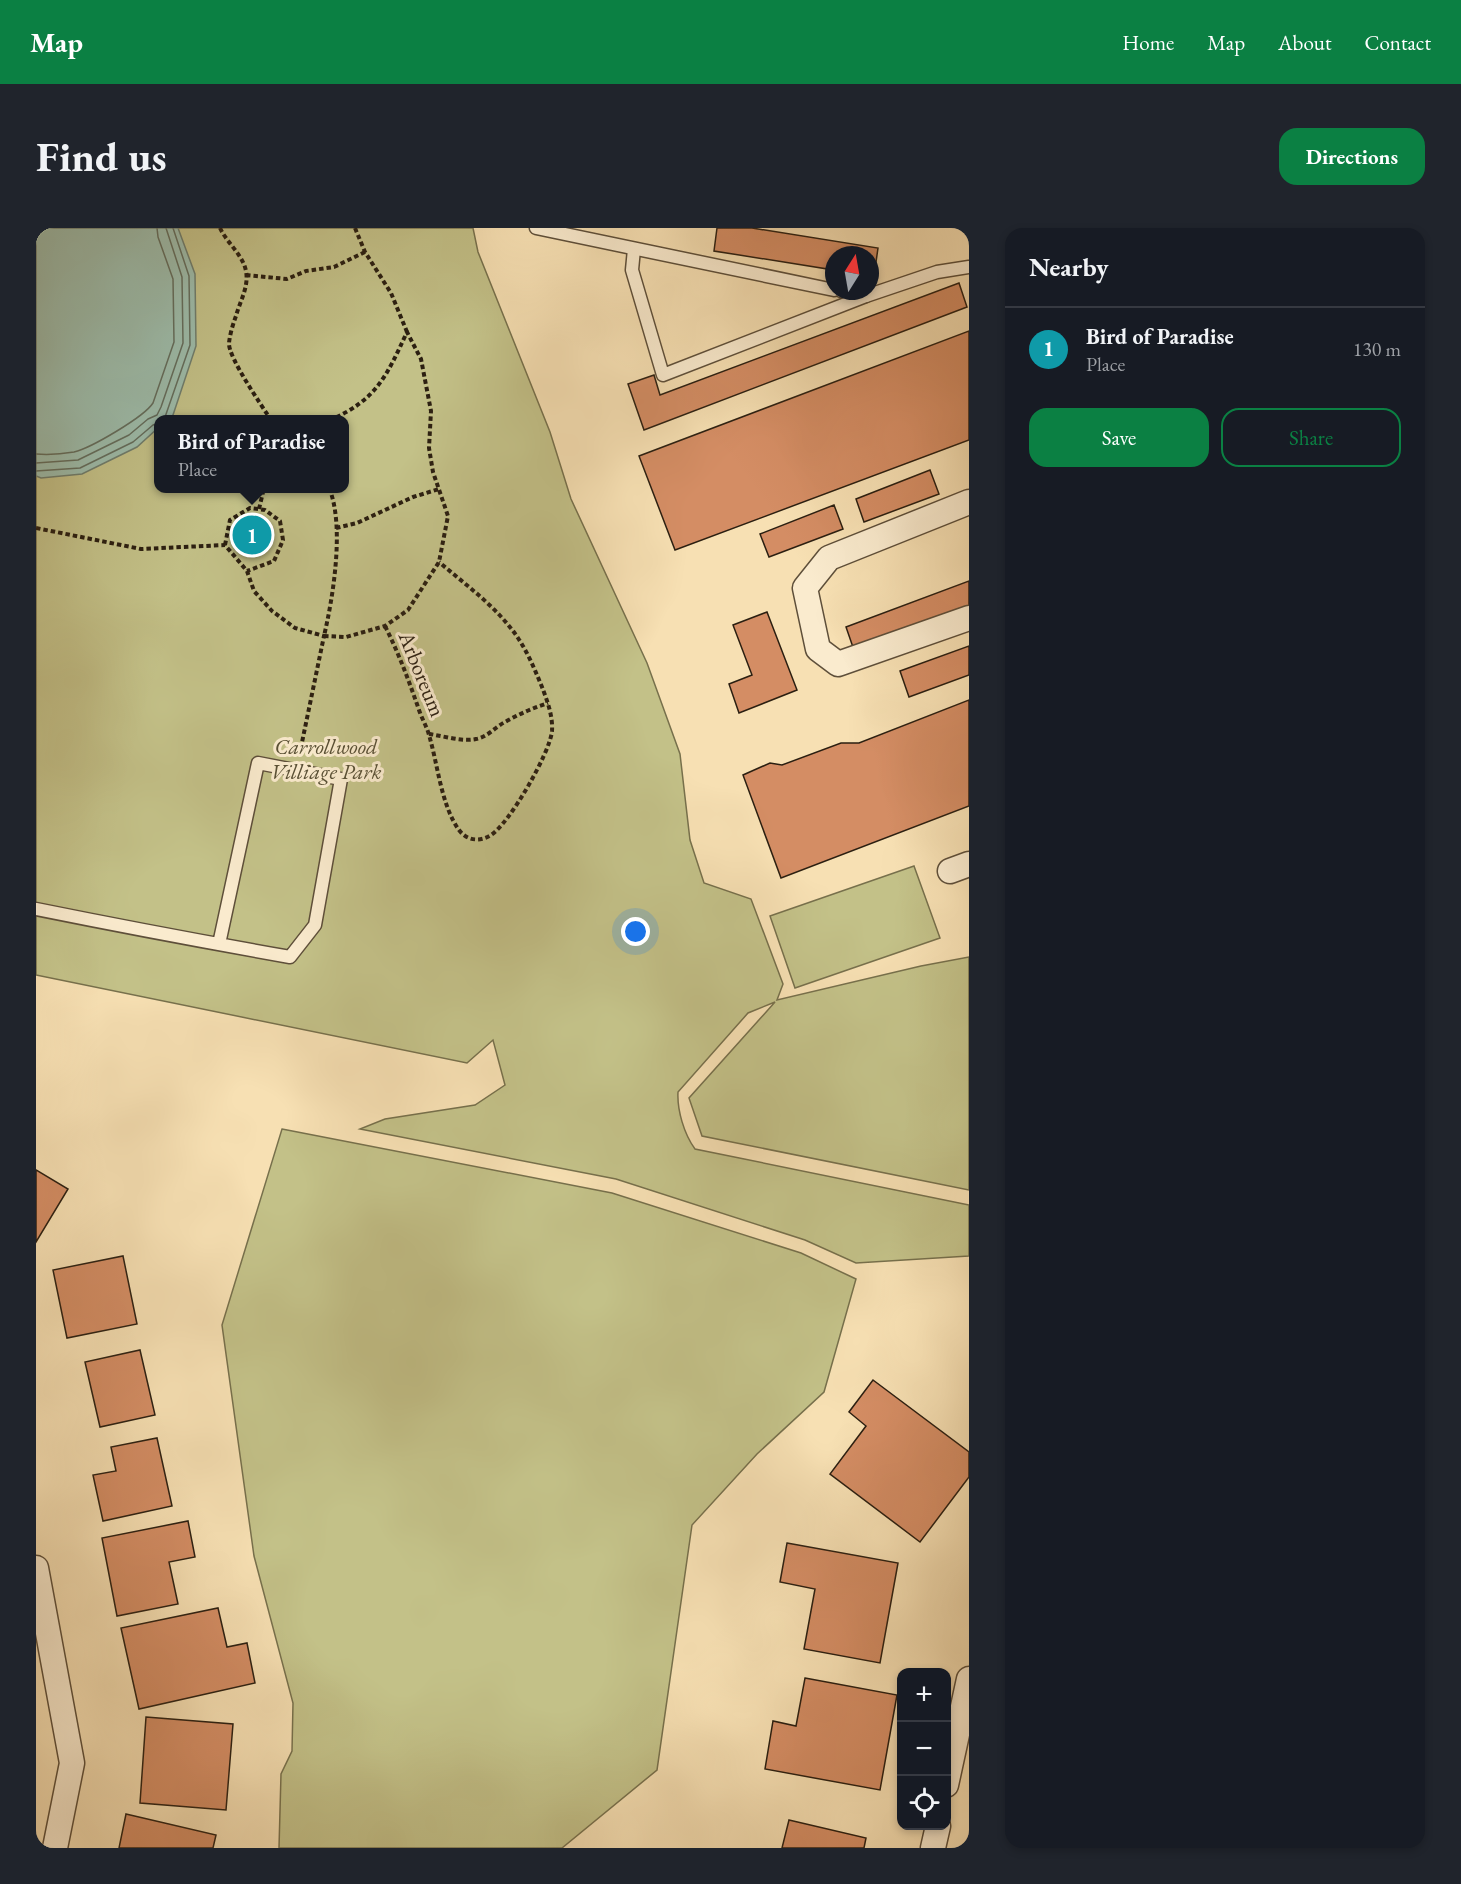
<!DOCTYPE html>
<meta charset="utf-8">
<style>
:root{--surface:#171b24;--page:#20242c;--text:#f1f3f6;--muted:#9ea1a6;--line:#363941;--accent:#0b8043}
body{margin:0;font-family:"EB Garamond",serif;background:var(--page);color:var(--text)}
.controls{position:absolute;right:18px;bottom:18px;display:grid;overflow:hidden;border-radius:12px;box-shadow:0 3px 9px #0003}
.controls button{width:54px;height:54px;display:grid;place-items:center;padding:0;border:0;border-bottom:2px solid var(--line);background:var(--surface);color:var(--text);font:30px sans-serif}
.compass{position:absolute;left:789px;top:18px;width:54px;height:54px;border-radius:50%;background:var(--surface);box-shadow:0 3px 9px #0003;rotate:11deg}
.you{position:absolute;left:600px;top:704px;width:21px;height:21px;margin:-15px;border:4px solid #fff;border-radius:50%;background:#1a73e8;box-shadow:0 0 0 9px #1a73e833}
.badge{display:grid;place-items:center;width:39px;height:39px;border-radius:50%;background:var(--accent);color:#fff;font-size:20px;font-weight:700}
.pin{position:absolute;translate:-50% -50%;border:3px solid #fff;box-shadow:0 2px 6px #0006}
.popup{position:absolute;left:118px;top:187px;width:195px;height:78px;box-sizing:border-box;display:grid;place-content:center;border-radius:12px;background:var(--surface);filter:drop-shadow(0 2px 4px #0005);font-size:20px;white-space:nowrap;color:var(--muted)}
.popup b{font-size:22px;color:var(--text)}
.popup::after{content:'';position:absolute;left:50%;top:100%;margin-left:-12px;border:12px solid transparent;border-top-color:var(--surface)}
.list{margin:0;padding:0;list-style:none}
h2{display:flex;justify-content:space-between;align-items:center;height:78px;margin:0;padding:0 24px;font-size:26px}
h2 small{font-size:20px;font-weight:400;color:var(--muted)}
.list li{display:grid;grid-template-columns:39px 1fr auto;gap:18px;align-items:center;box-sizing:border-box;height:84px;padding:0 24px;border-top:2px solid var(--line)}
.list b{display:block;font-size:22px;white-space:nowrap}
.list p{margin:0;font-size:20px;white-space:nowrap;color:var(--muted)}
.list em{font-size:20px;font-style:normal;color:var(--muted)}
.actions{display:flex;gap:12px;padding:18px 24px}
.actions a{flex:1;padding:14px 0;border:2px solid var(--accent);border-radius:18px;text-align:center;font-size:21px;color:var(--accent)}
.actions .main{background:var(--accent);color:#fff}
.icon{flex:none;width:33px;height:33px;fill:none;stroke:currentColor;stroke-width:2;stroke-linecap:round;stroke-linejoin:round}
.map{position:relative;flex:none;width:933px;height:1620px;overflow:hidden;border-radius:18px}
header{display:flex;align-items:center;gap:36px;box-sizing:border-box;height:84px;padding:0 30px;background:var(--accent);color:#fff}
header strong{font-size:28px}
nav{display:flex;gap:33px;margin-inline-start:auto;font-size:21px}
.intro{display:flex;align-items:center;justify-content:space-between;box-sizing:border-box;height:144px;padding:0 36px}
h1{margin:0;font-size:42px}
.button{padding:15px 27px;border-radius:18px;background:var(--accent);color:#fff;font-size:21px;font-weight:700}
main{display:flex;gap:36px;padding:0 36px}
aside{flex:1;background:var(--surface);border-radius:18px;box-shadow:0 3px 9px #0003}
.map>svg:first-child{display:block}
.green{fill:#c3c188;stroke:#77704c;stroke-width:1.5;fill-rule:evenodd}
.water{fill:#9dbdac;stroke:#6f7e6e;stroke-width:1.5}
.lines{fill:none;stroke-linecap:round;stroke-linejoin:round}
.shore{stroke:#646e5e;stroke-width:1.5}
.building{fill:#d48d64;stroke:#2b1f11;stroke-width:1.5}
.service-casing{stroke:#5e4f3a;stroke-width:15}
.minor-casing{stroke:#5e4f3a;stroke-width:27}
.path{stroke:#2b1f11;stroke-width:4;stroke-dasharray:4.5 3;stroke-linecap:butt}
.service{stroke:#faebce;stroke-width:12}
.minor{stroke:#faebce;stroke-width:24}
.labels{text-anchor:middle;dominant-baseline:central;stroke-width:6;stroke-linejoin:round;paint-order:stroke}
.street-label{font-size:22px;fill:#2b1f11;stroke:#faebce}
.park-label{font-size:22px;font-style:italic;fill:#595035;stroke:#faebce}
</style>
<header>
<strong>Map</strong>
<nav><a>Home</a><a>Map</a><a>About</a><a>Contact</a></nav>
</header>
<div class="intro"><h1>Find us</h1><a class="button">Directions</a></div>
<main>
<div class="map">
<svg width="933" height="1620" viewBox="0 0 933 1620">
<rect width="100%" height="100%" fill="#f7e0b3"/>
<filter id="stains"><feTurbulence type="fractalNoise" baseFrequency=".00333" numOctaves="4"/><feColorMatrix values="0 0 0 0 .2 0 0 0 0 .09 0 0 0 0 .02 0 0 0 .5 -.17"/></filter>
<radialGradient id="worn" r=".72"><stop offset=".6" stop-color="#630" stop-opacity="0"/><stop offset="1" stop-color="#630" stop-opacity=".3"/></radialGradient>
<g class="green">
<path d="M 0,0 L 437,0 L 442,24 L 514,204 L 535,271 L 611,435 L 644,526 L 654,612 L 668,655 L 715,671 L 747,756 L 741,772 L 885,738 L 933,729 L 933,962 L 666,908 L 653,870 L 739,774 L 712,785 L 642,864 C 641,882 648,906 659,921 L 933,977 L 933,1028 L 820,1035 L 769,1012 L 580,951 L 324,901 L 349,891 L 439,877 L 469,857 L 457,812 L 431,835 L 0,747 ZM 123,192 L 309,192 L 309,260 L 123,260 Z"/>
<path d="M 878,638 L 904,710 L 759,760 L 734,688 Z"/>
<path d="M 246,901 L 576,965 L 765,1025 L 820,1051 L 788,1164 L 721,1226 L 656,1297 L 621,1542 L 526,1620 L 243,1620 L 245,1546 L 256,1523 L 257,1475 L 218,1328 L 186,1097 Z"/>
</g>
<path class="water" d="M 0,0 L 142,0 L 159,46 L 160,118 L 137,187 L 132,191 L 123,192 L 123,199 L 101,219 L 46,246 L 5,250 L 0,248 Z"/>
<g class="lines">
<g class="shore">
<path d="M 128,192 L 154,117 L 153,48 L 137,0"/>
<path d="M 0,226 C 12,227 26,226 38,224 C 55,220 108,189 117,175 L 138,114 L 137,51 L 122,9 L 121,0"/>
<path d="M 0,235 L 42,232 L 93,207 L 112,191 L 121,187 L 125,179 L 147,115 L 146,49 L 130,0"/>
<path d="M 0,243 L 44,240 L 97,214 L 117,197 L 123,195"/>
</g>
</g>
<g class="building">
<path d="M 681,0 L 716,0 L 842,20 L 838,48 L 834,47 L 834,27 L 798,27 L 798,42 L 678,23 Z"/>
<path d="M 923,55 L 931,79 L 608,202 L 592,156 L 618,147 L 624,167 Z"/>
<path d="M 933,103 L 933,212 L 639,322 L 603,228 Z"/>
<path d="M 894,242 L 903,266 L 828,294 L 820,271 Z"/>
<path d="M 798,277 L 807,301 L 733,329 L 724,306 Z"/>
<path d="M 933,353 L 933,383 L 819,425 L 810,399 Z"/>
<path d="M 731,384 L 761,462 L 703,485 L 693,456 L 716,447 L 697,397 Z"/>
<path d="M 933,418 L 933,447 L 873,469 L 864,443 Z"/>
<path d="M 933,472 L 933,578 L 745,650 L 707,547 L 734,535 L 746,537 L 805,515 L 823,515 Z"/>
<path d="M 0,942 L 32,961 L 0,1014 Z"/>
<path d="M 87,1028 L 101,1096 L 31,1110 L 17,1042 Z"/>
<path d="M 104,1122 L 119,1187 L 64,1199 L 49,1134 Z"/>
<path d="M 837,1152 L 933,1224 L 933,1249 L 884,1314 L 794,1246 L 830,1198 L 813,1184 Z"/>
<path d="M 121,1210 L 136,1278 L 67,1293 L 57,1247 L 80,1243 L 75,1219 Z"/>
<path d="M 152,1293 L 159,1329 L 133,1334 L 142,1376 L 81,1388 L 66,1310 Z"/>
<path d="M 751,1315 L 862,1335 L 844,1435 L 768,1421 L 779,1361 L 744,1354 Z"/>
<path d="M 182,1380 L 191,1419 L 211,1415 L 219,1455 L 103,1481 L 85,1400 Z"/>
<path d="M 769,1450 L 861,1467 L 844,1562 L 729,1541 L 737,1493 L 760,1498 Z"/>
<path d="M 110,1489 L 197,1496 L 190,1582 L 104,1575 Z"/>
<path d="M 90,1586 L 180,1607 L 177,1620 L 83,1620 Z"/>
<path d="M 753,1592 L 830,1610 L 828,1620 L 746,1620 Z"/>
</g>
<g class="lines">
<defs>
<g id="service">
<path d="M 500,0 L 798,62"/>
<path d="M 598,21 L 596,42 L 627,147 L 830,68"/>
<path d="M 805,63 L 830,68 L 901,44 L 933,39"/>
<path d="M 0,681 C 84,698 169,714 254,729 L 279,697 L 305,551 L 222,535 L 183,716"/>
</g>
<g id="minor">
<path d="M 933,274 L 793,330 L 769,360 L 782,421 L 802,436 L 933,390"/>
<path d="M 914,643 L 933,636"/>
<path d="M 0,1340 L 36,1535 L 19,1620"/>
<path d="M 910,1557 L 933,1451"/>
<path d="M 897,1620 L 902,1598"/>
</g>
</defs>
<use href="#service" class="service-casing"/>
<use href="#minor" class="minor-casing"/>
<g class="path">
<path d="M 184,0 C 191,15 207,27 210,43 C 213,59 204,73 200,88 C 197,96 194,106 193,115 C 192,129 226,178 235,192"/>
<path d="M 319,0 L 329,24 L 355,65 L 371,104"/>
<path d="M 210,47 L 251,51 L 270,43 L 298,39 L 329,24"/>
<path d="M 293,260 C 309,297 297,370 288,408 L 310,409 L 349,398 L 372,382 L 403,334 L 412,288 L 397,244 L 393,220 L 395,183 L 385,131 L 371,104 C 351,147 341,172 294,192"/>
<path d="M 223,281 L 228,260"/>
<path d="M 0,300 L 105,321 L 189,317 L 211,343 L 218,363 L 236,383 L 259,400 L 288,408 L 264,524"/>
<path d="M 300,300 L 321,295 L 377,269 L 403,261"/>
<path d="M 189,317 L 194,292 L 214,280 L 229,282 L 244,293 L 247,312 L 238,333 L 211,343"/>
<path d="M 349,398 C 363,426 373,453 383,482 C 386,491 391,499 393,507 C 402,537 405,577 423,602 C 431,613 444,614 455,607 C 473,596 514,525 516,503 C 517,488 511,472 506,459 C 499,442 492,425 482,410 C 462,380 430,357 403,334"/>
<path d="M 393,506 C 408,508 426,514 440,511 C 452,509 459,499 469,494 C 483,486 497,480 512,475"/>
</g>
<use href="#service" class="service"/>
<use href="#minor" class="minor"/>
</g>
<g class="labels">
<g class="street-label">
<text transform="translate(386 446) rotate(68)">Arboreum</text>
</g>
<g class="park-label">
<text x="290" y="518">Carrollwood<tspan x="290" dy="25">Villiage Park</tspan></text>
</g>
</g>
<rect width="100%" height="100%" filter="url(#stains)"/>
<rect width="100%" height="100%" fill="url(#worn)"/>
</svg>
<div class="controls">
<button>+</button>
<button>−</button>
<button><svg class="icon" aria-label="locate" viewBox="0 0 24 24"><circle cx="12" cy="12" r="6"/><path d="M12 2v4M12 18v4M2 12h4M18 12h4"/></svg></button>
</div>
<svg class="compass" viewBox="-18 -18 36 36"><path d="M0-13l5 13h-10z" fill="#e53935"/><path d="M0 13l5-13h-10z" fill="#9ea1a6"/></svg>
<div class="you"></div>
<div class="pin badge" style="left:216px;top:307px;background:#0f9aa8">1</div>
<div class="popup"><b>Bird of Paradise</b>Place</div>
</div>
<aside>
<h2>Nearby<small></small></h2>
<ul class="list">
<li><span class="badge" style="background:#0f9aa8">1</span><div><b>Bird of Paradise</b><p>Place</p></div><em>130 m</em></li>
</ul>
<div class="actions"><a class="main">Save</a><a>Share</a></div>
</aside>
</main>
